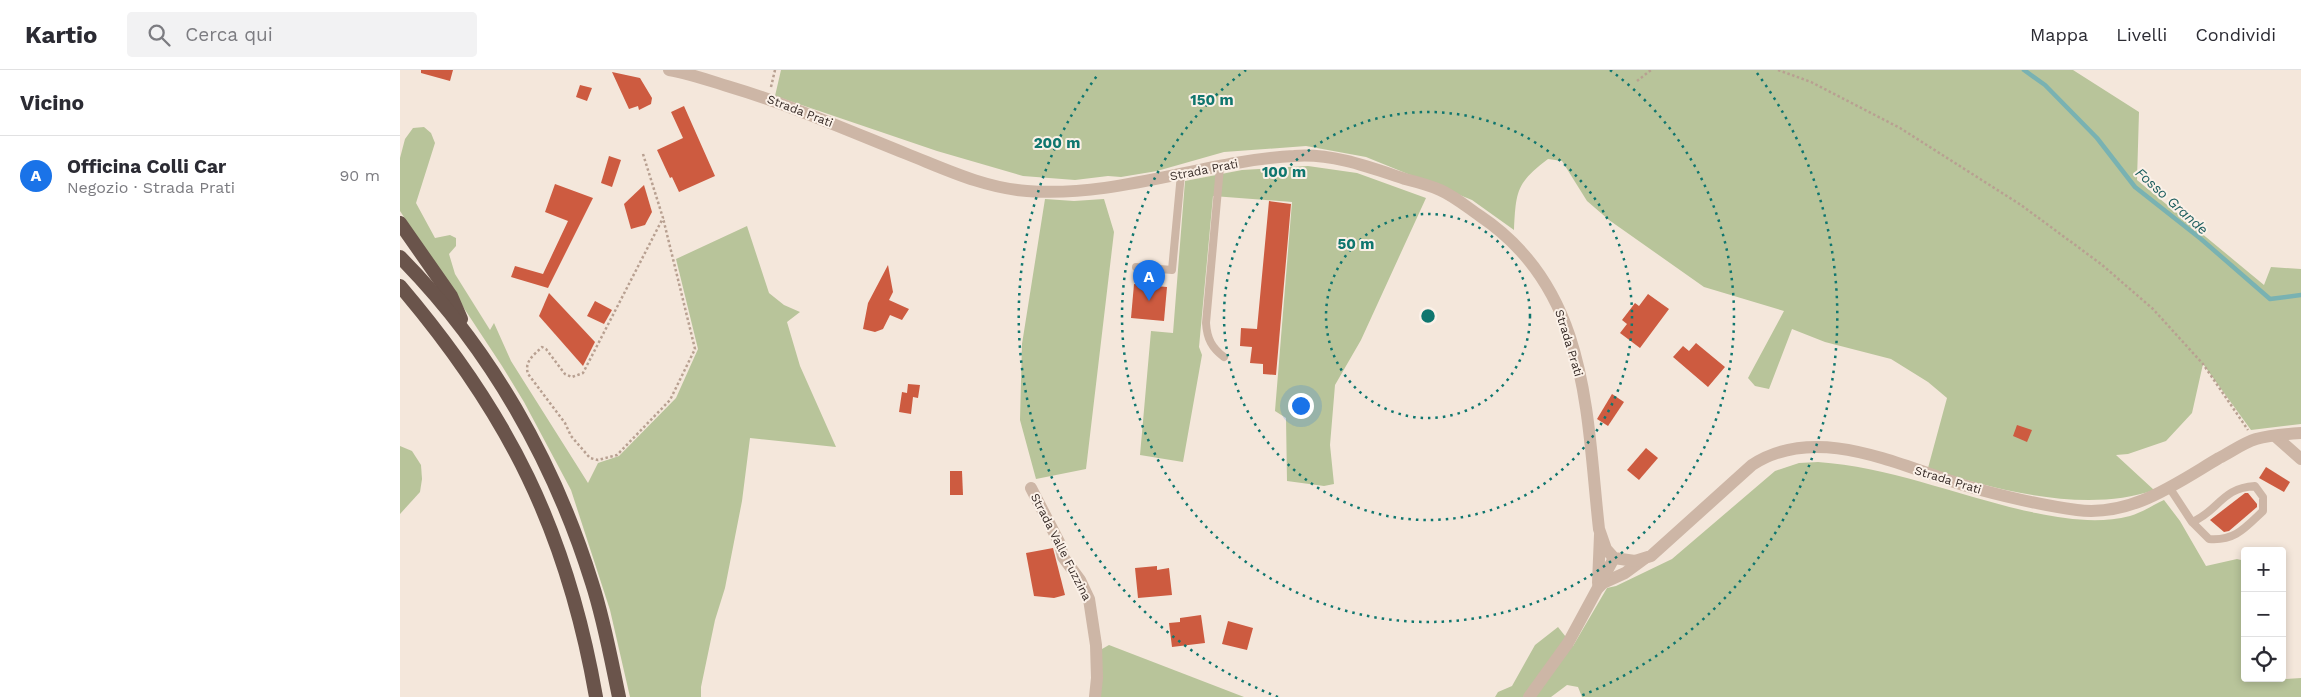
<!DOCTYPE html>
<html lang="it">
<meta charset="utf-8">
<style>
:root{--surface:#fff;--page:#f2f2f3;--text:#2b2b33;--muted:#7c7c81;--line:#e1e1e2;--accent:#1a73e8}
body{margin:0;font-family:"Work Sans",sans-serif;background:var(--page);color:var(--text)}
.controls{position:absolute;right:15px;bottom:15px;display:grid;overflow:hidden;border-radius:5px;box-shadow:0 2px 8px #0003}
.controls button{width:45px;height:45px;display:grid;place-items:center;padding:0;border:0;border-bottom:1px solid var(--line);background:var(--surface);color:var(--text);font:25px sans-serif}
.you{position:absolute;left:900px;top:335px;width:18px;height:18px;margin:-12px;border:4px solid #fff;border-radius:50%;background:#1a73e8;box-shadow:0 0 0 8px #1a73e833}
.badge{display:grid;place-items:center;width:32px;height:32px;border-radius:50%;background:var(--accent);color:#fff;font-size:16px;font-weight:700}
.pin{position:absolute;translate:-50% -41px;filter:drop-shadow(0 1px 2px #0008)}
.pin::after{content:'';position:absolute;top:26px;width:18px;height:15px;background:inherit;clip-path:polygon(0 0,100% 0,50% 100%)}
.list{margin:0;padding:0;list-style:none}
h2{display:flex;justify-content:space-between;align-items:center;height:65px;margin:0;padding:0 20px;font-size:21px}
h2 small{font-size:16px;font-weight:400;color:var(--muted)}
.list li{display:grid;grid-template-columns:32px 1fr auto;gap:15px;align-items:center;box-sizing:border-box;height:80px;padding:0 20px;border-top:1px solid var(--line)}
.list b{display:block;font-size:19px;white-space:nowrap}
.list p{margin:0;font-size:16px;white-space:nowrap;color:var(--muted)}
.list em{font-size:16px;font-style:normal;color:var(--muted)}
.icon{flex:none;width:28px;height:28px;fill:none;stroke:currentColor;stroke-width:2;stroke-linecap:round;stroke-linejoin:round}
.map{position:relative;flex:none;width:1901px;height:627px;overflow:hidden}
header{display:flex;align-items:center;gap:30px;box-sizing:border-box;height:70px;padding:0 25px;background:var(--surface);border-bottom:1px solid var(--line)}
header strong{font-size:24px}
nav{display:flex;gap:28px;margin-inline-start:auto;font-size:18px}
.search{width:350px;height:45px;background:var(--page);display:flex;align-items:center;gap:12px;box-sizing:border-box;padding:0 18px;border-radius:5px;color:var(--muted);font-size:19px}
main{display:flex}
aside{flex:1;background:var(--surface)}
.map>svg:first-child{display:block}
.green{fill:#b8c49a}
.lines{fill:none;stroke-linecap:round;stroke-linejoin:round}
.stream{stroke:#79b2b2;stroke-width:4.5}
.building{fill:#cd5b40}
.path{stroke:#b8a091;stroke-width:2.5;stroke-dasharray:2.5 2.5;stroke-linecap:butt}
.service{stroke:#cdb6a6;stroke-width:8}
.minor{stroke:#cdb6a6;stroke-width:12}
.tertiary{stroke:#cdb6a6;stroke-width:12}
.trunk{stroke:#6a544b;stroke-width:14}
.ring{fill:none;stroke:#0f766e;stroke-width:2.5;stroke-dasharray:2.5 5}
.labels{text-anchor:middle;dominant-baseline:central;stroke-width:4;stroke-linejoin:round;paint-order:stroke}
.street-label{font-size:12px;fill:#382c28;stroke:#fbf1e8}
.water-label{font-size:14px;font-style:italic;fill:#1a5c5d;stroke:#fbf1e8}
.centre{fill:#0f766e;stroke:#fbf1e8;stroke-width:2.5}
.ring-label{font-size:15px;text-anchor:middle;font-weight:bold;fill:#0f766e;stroke:#fbf1e8;stroke-width:4;stroke-linejoin:round;paint-order:stroke}
</style>
<header>
<strong>Kartio</strong>
<div class="search"><svg class="icon" aria-label="search" viewBox="0 0 24 24"><circle cx="10" cy="10" r="6"/><path d="M15 15l6 6"/></svg>Cerca qui</div>
<nav><a>Mappa</a><a>Livelli</a><a>Condividi</a></nav>
</header>
<main>
<aside>
<h2>Vicino<small></small></h2>
<ul class="list">
<li><span class="badge">A</span><div><b>Officina Colli Car</b><p>Negozio · Strada Prati</p></div><em>90 m</em></li>
</ul>
</aside>
<div class="map">
<svg width="1901" height="627" viewBox="0 0 1901 627">
<rect width="100%" height="100%" fill="#f4e7db"/>
<g class="green">
<path d="M 381,0 L 1673,0 L 1739,42 L 1737,110 L 1864,215 L 1871,197 L 1901,199 L 1901,354 L 1851,360 L 1803,294 L 1792,343 L 1766,371 L 1728,384 L 1716,385 L 1754,420 C 1686,444 1594,420 1528,398 L 1547,328 L 1528,312 L 1491,289 L 1425,272 L 1392,259 L 1369,319 L 1355,316 L 1348,308 L 1384,241 L 1304,217 L 1209,150 L 1187,131 L 1162,91 L 1148,89 C 1116,113 1116,122 1114,160 L 1072,130 L 966,87 L 906,76 L 824,82 L 757,101 L 721,107 L 708,106 L 675,110 L 623,106 L 537,81 L 375,26 Z"/>
<path d="M 24,57 L 31,63 L 35,73 L 16,133 L 35,168 L 50,165 L 56,168 L 56,176 L 49,184 L 55,204 L 90,260 L 94,253 L 111,291 L 188,413 L 198,393 L 219,386 L 276,328 L 298,279 L 276,189 L 347,156 L 369,223 L 384,235 L 400,242 L 387,252 L 400,296 L 436,377 L 350,368 L 342,431 L 325,518 L 315,550 L 301,617 L 301,627 L 230,627 L 210,540 L 171,420 L 124,332 L 102,296 L 0,141 L 0,88 L 5,69 L 13,58 Z"/>
<path d="M 908,96 L 957,103 L 1026,128 L 961,270 L 935,315 L 930,375 L 934,414 L 924,416 L 887,411 L 886,348 L 875,341 L 892,132 L 813,126 L 799,277 L 802,285 L 783,392 L 740,385 L 751,261 L 773,263 L 785,111 L 842,100 Z"/>
<path d="M 645,129 L 674,131 L 704,129 L 714,162 L 686,399 L 636,409 L 620,350 L 622,274 Z"/>
<path d="M 0,376 L 12,381 L 21,395 L 22,409 L 20,422 L 0,444 Z"/>
<path d="M 1418,392 C 1492,397 1563,428 1636,443 C 1667,449 1698,454 1730,446 C 1741,443 1753,435 1764,430 L 1780,451 L 1806,496 L 1837,489 L 1845,491 L 1845,608 L 1882,608 L 1882,606 L 1886,609 L 1901,608 L 1901,627 L 1182,627 L 1178,617 L 1167,615 L 1151,627 L 1095,627 L 1098,622 L 1112,616 L 1135,575 L 1158,557 L 1173,576 L 1207,518 L 1216,516 L 1272,489 L 1375,401 L 1399,393 Z"/>
<path d="M 709,575 L 844,627 L 699,627 L 702,579 Z"/>
</g>
<g class="lines">
<path class="stream" d="M 1624,0 L 1645,15 L 1697,68 L 1735,117 L 1801,169 L 1870,229 L 1901,225"/>
</g>
<g class="building">
<path d="M 21,0 L 53,0 L 50,11 L 21,3 Z"/>
<path d="M 212,2 L 240,8 L 252,28 L 251,34 L 239,40 L 238,36 L 229,39 Z"/>
<path d="M 180,15 L 192,18 L 187,31 L 176,27 Z"/>
<path d="M 284,36 L 315,106 L 279,122 L 272,107 L 270,108 L 257,80 L 283,68 L 271,42 Z"/>
<path d="M 209,86 L 221,90 L 212,117 L 201,113 Z"/>
<path d="M 155,114 L 193,128 L 148,218 L 111,207 L 115,196 L 143,204 L 168,151 L 145,142 Z"/>
<path d="M 244,115 L 252,142 L 245,155 L 231,159 L 224,134 Z"/>
<path d="M 869,131 L 891,134 L 876,305 L 863,304 L 863,294 L 850,293 L 852,277 L 840,276 L 841,258 L 857,259 Z"/>
<path d="M 488,195 L 493,222 L 489,230 L 509,239 L 502,250 L 490,245 L 483,259 L 475,262 L 463,259 L 468,233 Z"/>
<path d="M 734,214 L 767,217 L 764,251 L 731,248 Z"/>
<path d="M 149,223 L 195,272 L 183,296 L 139,246 Z"/>
<path d="M 1248,224 L 1269,239 L 1240,278 L 1220,263 L 1227,254 L 1222,250 L 1235,233 L 1239,236 Z"/>
<path d="M 195,231 L 212,240 L 204,254 L 187,246 Z"/>
<path d="M 1296,273 L 1325,297 L 1308,317 L 1273,287 L 1283,276 L 1289,281 Z"/>
<path d="M 508,314 L 520,315 L 518,328 L 513,327 L 511,344 L 499,342 L 502,322 L 507,323 Z"/>
<path d="M 1212,324 L 1224,332 L 1208,356 L 1197,349 Z"/>
<path d="M 1617,355 L 1632,360 L 1627,372 L 1613,366 Z"/>
<path d="M 1246,378 L 1258,388 L 1239,410 L 1227,400 Z"/>
<path d="M 1866,397 L 1890,412 L 1884,422 L 1859,408 Z"/>
<path d="M 550,401 L 562,401 L 563,425 L 550,425 Z"/>
<path d="M 1845,423 L 1848,423 L 1857,434 L 1857,437 L 1829,461 L 1824,462 L 1810,450 Z"/>
<path d="M 653,478 L 665,525 L 654,528 L 634,526 L 626,483 Z"/>
<path d="M 757,496 L 757,500 L 769,498 L 772,525 L 738,528 L 735,498 Z"/>
<path d="M 801,545 L 805,573 L 772,577 L 769,553 L 780,552 L 780,548 Z"/>
<path d="M 828,551 L 853,558 L 847,580 L 822,574 Z"/>
</g>
<g class="lines">
<g class="path">
<path d="M 1378,0 L 1411,12 L 1500,58 L 1621,135 L 1701,194 L 1753,239 L 1803,294 L 1848,360"/>
<path d="M 1237,11 L 1251,0"/>
<path d="M 371,17 L 375,0"/>
<path d="M 243,84 L 263,148 L 183,303 L 172,307 L 165,304 L 146,279 L 142,277 C 134,285 124,291 128,304 L 165,353 L 171,366 L 190,388 L 198,390 L 217,385 L 270,330 L 295,279 L 263,148"/>
</g>
<g class="service">
<path d="M 820,97 L 806,253 C 807,269 812,278 824,287"/>
<path d="M 736,197 L 772,200 L 781,104"/>
<path d="M 1769,417 L 1792,452 L 1809,469 C 1835,471 1845,458 1863,441 L 1863,427 L 1855,416 C 1821,418 1819,441 1792,452"/>
</g>
<g class="minor">
<path d="M 1875,366 L 1901,389"/>
<path d="M 631,418 L 660,474 L 663,487 L 680,510 L 689,529 L 696,575 L 697,608 L 695,627"/>
<path d="M 1198,513 L 1200,465"/>
<path d="M 1198,518 L 1203,513 L 1225,503 L 1244,489"/>
<path d="M 1129,627 L 1168,573 L 1214,488"/>
</g>
<path class="tertiary" d="M 269,0 C 288,3 308,10 327,16 C 388,34 447,60 507,84 C 545,99 584,118 627,121 C 718,128 804,91 894,86 C 932,83 969,97 1005,109 C 1017,112 1029,115 1040,120 C 1054,126 1067,137 1080,146 C 1189,219 1186,342 1199,459 L 1206,479 L 1214,488 L 1235,491 L 1251,486 L 1352,395 C 1421,350 1508,401 1577,419 C 1607,427 1646,436 1677,440 C 1731,447 1775,414 1819,388 C 1831,382 1843,373 1856,369 C 1871,365 1886,364 1901,363"/>
<g class="trunk">
<path d="M 0,153 L 51,226 L 61,249"/>
<path d="M 0,187 C 90,278 154,391 192,513 C 204,550 211,589 219,627"/>
<path d="M 0,216 C 109,344 167,461 196,627"/>
</g>
</g>
<g class="ring">
<circle cx="1028" cy="246" r="102"/>
<circle cx="1028" cy="246" r="204"/>
<path d="M1210 0A306 306 0 1 1 846 0"/>
<path d="M878 627A409 409 0 0 1 699 3M1357 3A409 409 0 0 1 1178 627"/>
</g>
<g class="labels">
<g class="street-label">
<text transform="translate(400 41) rotate(21)">Strada Prati</text>
<text transform="translate(804 100) rotate(-11)">Strada Prati</text>
<text transform="translate(1169 273) rotate(73)">Strada Prati</text>
<text transform="translate(1548 410) rotate(17)">Strada Prati</text>
<text transform="translate(661 477) rotate(63)">Strada Valle Fuzzina</text>
</g>
<g class="water-label">
<text transform="translate(1772 131) rotate(42)">Fosso Grande</text>
</g>
</g>
<circle cx="1028" cy="246" r="8" class="centre"/>
<g class="ring-label">
<text x="812" y="35">150 m</text>
<text x="657" y="78">200 m</text>
<text x="884" y="107">100 m</text>
<text x="956" y="179">50 m</text>
</g>
</svg>
<div class="controls">
<button>+</button>
<button>−</button>
<button><svg class="icon" aria-label="locate" viewBox="0 0 24 24"><circle cx="12" cy="12" r="6"/><path d="M12 2v4M12 18v4M2 12h4M18 12h4"/></svg></button>
</div>
<div class="you"></div>
<div class="pin badge" style="left:749px;top:231px">A</div>
</div>
</main>
